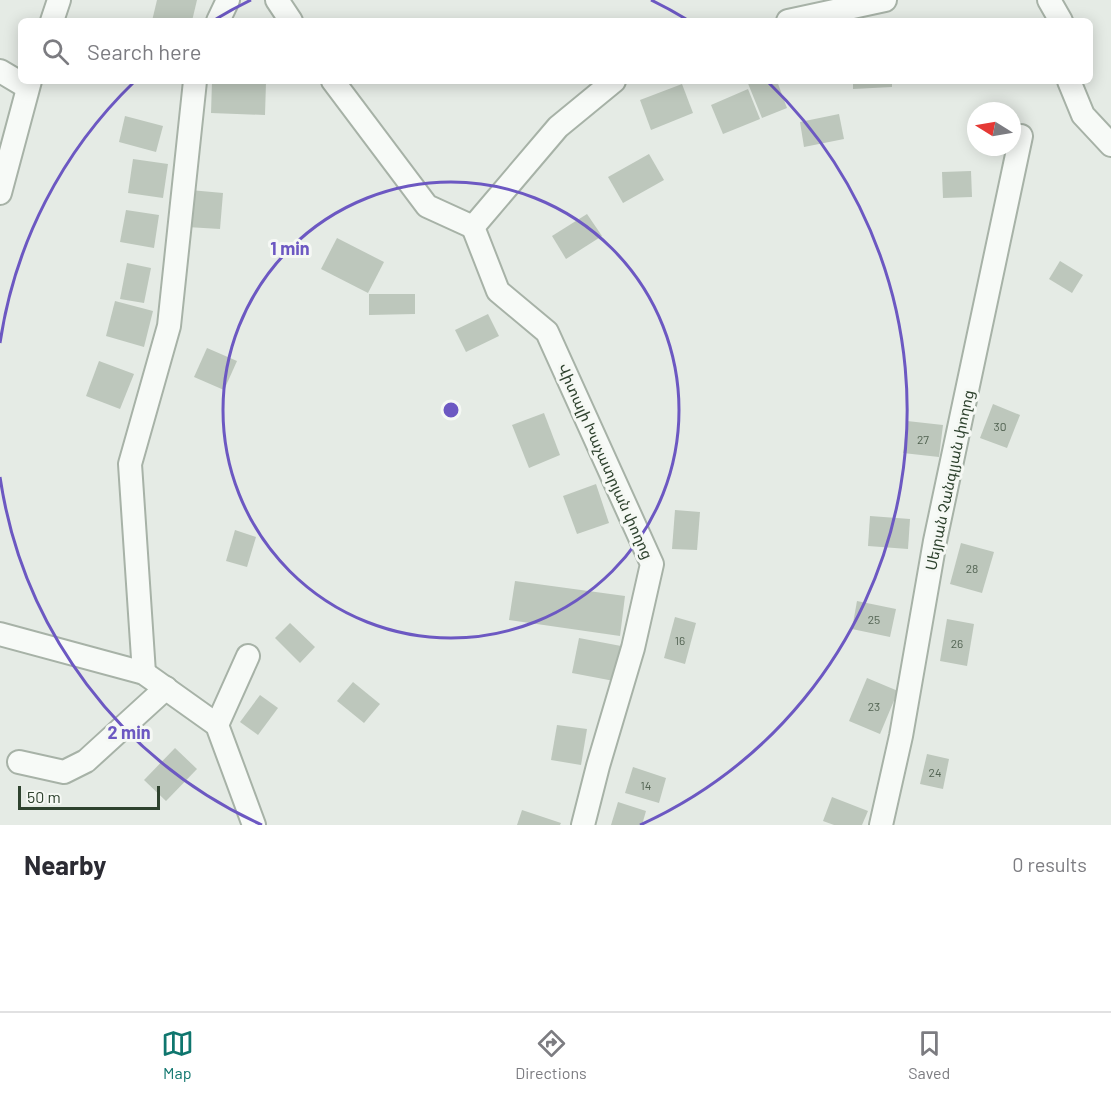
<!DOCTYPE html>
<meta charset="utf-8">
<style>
:root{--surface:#fff;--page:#f7f7f7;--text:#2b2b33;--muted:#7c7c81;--line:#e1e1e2;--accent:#0f766e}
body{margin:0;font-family:Barlow,"Noto Sans Armenian",sans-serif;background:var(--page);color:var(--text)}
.compass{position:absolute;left:967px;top:102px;width:54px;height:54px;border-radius:50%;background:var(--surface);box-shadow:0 3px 15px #0003;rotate:281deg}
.scale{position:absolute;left:18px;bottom:15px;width:142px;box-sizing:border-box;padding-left:6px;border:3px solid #2e422e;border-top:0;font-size:16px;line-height:21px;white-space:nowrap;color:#2e422e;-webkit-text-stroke:4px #f5f8f4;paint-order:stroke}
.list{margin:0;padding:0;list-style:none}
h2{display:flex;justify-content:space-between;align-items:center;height:78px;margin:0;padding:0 24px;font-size:26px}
h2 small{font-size:20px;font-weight:400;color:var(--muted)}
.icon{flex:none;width:33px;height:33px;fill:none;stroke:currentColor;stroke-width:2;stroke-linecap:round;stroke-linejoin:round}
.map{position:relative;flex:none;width:1111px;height:825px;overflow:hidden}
.search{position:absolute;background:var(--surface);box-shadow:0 3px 15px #0003;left:18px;right:18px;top:18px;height:66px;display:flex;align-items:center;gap:15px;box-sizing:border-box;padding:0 21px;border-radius:9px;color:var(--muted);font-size:22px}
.sheet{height:186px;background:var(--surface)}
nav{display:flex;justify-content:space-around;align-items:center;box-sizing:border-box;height:84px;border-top:2px solid var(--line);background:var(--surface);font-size:16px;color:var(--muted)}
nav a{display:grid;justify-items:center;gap:3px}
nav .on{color:var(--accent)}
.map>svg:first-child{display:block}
.building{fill:#bdc7bc}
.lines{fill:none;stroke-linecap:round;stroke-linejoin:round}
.minor-casing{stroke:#a7b2a7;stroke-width:26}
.minor{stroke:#f7faf7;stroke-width:22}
.ring{fill:none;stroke:#6c58c2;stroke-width:3}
.labels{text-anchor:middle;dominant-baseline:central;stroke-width:6;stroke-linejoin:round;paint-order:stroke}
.number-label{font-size:12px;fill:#526352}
.street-label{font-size:15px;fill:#2e422e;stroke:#f5f8f4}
.centre{fill:#6c58c2;stroke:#f5f8f4;stroke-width:3}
.ring-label{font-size:18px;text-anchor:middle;font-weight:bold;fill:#6c58c2;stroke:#f5f8f4;stroke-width:6;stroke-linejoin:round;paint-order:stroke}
</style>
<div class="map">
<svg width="1111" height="825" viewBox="0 0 1111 825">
<rect width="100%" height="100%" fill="#e5ebe5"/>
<g class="building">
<path d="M 157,0 L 197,0 L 192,21 L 152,21 Z"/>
<path d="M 212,81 L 266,82 L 265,115 L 211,113 Z"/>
<path d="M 747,81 L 777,81 L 787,108 L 762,118 Z"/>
<path d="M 853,81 L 892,81 L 892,87 L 853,89 Z"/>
<path d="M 682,84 L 693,113 L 651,130 L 640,100 Z"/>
<path d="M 748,89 L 760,119 L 723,134 L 711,105 Z"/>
<path d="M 839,114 L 844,139 L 804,147 L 800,122 Z"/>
<path d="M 125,116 L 163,126 L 156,152 L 119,142 Z"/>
<path d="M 649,154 L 664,180 L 623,203 L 608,177 Z"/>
<path d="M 133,159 L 168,164 L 163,198 L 128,193 Z"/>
<path d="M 971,171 L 972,197 L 943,198 L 942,172 Z"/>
<path d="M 190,190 L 223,193 L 220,229 L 187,227 Z"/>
<path d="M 126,210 L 159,215 L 154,248 L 120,242 Z"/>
<path d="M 587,214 L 602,236 L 566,259 L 552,236 Z"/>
<path d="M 337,238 L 384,262 L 368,293 L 321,269 Z"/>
<path d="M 1060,261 L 1083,275 L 1072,293 L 1049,279 Z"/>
<path d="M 127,263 L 151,268 L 144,303 L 120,299 Z"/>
<path d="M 369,294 L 415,294 L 415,314 L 369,315 Z"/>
<path d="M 115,301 L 153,311 L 144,347 L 106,336 Z"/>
<path d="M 488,314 L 499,336 L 466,352 L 455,330 Z"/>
<path d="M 207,348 L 237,361 L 224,390 L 194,377 Z"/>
<path d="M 99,361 L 134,374 L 120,409 L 86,396 Z"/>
<path d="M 993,404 L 1020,415 L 1007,448 L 980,438 Z"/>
<path d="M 544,413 L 560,455 L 529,468 L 512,425 Z"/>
<path d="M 907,421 L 943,425 L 939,457 L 903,453 Z"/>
<path d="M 596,484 L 609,523 L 577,534 L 563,496 Z"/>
<path d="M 675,510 L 700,512 L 697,550 L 672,549 Z"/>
<path d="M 870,516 L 910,519 L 908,549 L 868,546 Z"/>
<path d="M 235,530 L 256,537 L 247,567 L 226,561 Z"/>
<path d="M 961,543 L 994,552 L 982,593 L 950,584 Z"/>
<path d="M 515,581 L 625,596 L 620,636 L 509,620 Z"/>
<path d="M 857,601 L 896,609 L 890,637 L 852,629 Z"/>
<path d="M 675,617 L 696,623 L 685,664 L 664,658 Z"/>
<path d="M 947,619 L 974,624 L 967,666 L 940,661 Z"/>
<path d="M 290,623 L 315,647 L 300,663 L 275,638 Z"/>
<path d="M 579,638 L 621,646 L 614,681 L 572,673 Z"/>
<path d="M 867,678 L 898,691 L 880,734 L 849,721 Z"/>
<path d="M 353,682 L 380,704 L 364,723 L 337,701 Z"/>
<path d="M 260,695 L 278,708 L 258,735 L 240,722 Z"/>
<path d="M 557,725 L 587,729 L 581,765 L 551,760 Z"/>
<path d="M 175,748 L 197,769 L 166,801 L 144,780 Z"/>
<path d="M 927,754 L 949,759 L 943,789 L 920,784 Z"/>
<path d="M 633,767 L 666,778 L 659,803 L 625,793 Z"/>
<path d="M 832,797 L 868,811 L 862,825 L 834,825 L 823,821 Z"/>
<path d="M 618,802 L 646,811 L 642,825 L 611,825 Z"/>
<path d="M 522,810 L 561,823 L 560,825 L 517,825 Z"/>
</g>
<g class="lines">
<defs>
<g id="minor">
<path d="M 277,0 L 291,21"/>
<path d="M 1049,0 L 1061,21"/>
<path d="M 52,21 L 59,0"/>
<path d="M 218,21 L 228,0"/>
<path d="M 788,21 L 885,0"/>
<path d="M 0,71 L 27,87"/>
<path d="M 333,81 L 427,206 L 473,227"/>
<path d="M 1069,81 L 1083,115 L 1111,145"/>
<path d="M 0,193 L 30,81"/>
<path d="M 473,227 L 498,291 L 547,332 L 652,564 L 633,648 L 598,766 L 583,825"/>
<path d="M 473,227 L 558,127 L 614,81"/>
<path d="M 0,634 L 144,673 L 217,725 L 254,825"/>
<path d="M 144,673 L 130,464 L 169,326 L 195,81"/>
<path d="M 217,725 L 248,656"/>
<path d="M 19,762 L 64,772 L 86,761 L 166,688"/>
<path d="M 881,825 L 901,736 L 935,541 L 1021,136"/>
</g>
</defs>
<use href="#minor" class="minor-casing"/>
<use href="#minor" class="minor"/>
</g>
<g class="ring">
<circle cx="451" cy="410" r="228"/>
<path d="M262 825A456 456 0 0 1 0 477M0 343A456 456 0 0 1 134 82M216 19A456 456 0 0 1 251 0M651 0A456 456 0 0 1 686 19M768 82A456 456 0 0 1 640 825"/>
</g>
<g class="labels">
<g class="number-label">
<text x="1000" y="426">30</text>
<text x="923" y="439">27</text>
<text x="972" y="568">28</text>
<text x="874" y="619">25</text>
<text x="680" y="640">16</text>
<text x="957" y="643">26</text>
<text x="874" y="706">23</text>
<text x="935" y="772">24</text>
<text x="646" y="785">14</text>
</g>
<g class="street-label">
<text transform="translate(606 461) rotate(66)">Վիտալի Խաչատրյան փողոց</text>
<text transform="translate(949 480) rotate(-78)">Սեյրան Չանգլյան փողոց</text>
</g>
</g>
<circle cx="451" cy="410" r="9" class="centre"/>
<g class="ring-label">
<text x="290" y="255">1 min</text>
<text x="129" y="739">2 min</text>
</g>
</svg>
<svg class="compass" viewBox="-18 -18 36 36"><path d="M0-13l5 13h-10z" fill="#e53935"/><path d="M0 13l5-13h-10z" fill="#7c7c81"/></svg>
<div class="scale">50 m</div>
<div class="search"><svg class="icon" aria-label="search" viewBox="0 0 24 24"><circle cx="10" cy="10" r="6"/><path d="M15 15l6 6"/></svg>Search here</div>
</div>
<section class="sheet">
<h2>Nearby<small>0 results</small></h2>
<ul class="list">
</ul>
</section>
<nav>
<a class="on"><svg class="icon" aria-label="map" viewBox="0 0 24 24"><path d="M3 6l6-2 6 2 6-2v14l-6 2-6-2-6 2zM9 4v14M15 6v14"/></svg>Map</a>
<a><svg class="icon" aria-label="directions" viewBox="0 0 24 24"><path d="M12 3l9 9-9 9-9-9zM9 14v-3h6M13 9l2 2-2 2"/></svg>Directions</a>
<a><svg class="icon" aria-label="saved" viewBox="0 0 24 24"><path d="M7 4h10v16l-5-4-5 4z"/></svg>Saved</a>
</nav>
